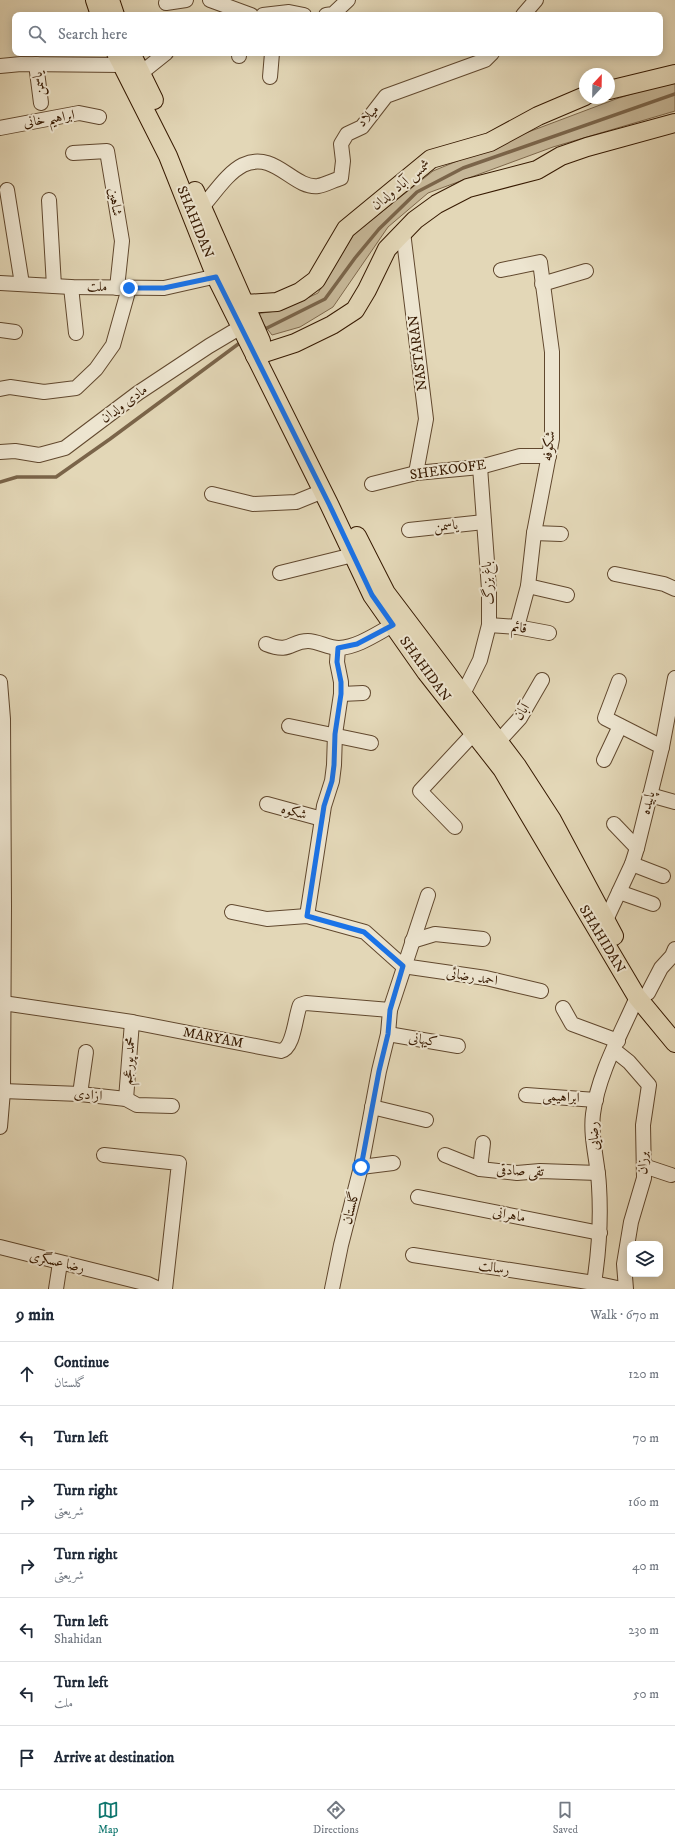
<!DOCTYPE html>
<meta charset="utf-8">
<style>
:root{--surface:#fff;--page:#f2f2f3;--text:#1f2937;--muted:#747a83;--line:#e0e1e3;--accent:#0f766e}
body{margin:0;font-family:"IM FELL DW Pica",Amiri,serif;background:var(--page);color:var(--text)}
.controls{position:absolute;right:12px;bottom:12px;display:grid;overflow:hidden;border-radius:8px;box-shadow:0 2px 10px #0003}
.controls button{width:36px;height:36px;display:grid;place-items:center;padding:0;border:0;border-bottom:1px solid var(--line);background:var(--surface);color:var(--text);font:20px sans-serif}
.compass{position:absolute;left:579px;top:68px;width:36px;height:36px;border-radius:50%;background:var(--surface);box-shadow:0 2px 10px #0003;rotate:22deg}
.stop{position:absolute;width:12px;height:12px;margin:-9px;border:3px solid #1a73e8;border-radius:50%;background:#fff}
.stop.end{background:#1a73e8;border-color:#fff;box-shadow:0 1px 4px #0008}
.list{margin:0;padding:0;list-style:none}
h2{display:flex;justify-content:space-between;align-items:center;height:52px;margin:0;padding:0 16px;font-size:17px}
h2 small{font-size:13px;font-weight:400;color:var(--muted)}
.list li{display:grid;grid-template-columns:26px 1fr auto;gap:12px;align-items:center;box-sizing:border-box;height:64px;padding:0 16px;border-top:1px solid var(--line)}
.list b{display:block;font-size:15px;white-space:nowrap}
.list p{margin:0;font-size:13px;white-space:nowrap;color:var(--muted)}
.list em{font-size:13px;font-style:normal;color:var(--muted)}
.icon{flex:none;width:22px;height:22px;fill:none;stroke:currentColor;stroke-width:2;stroke-linecap:round;stroke-linejoin:round}
.map{position:relative;flex:none;width:675px;height:1289px;overflow:hidden}
.search{position:absolute;background:var(--surface);box-shadow:0 2px 10px #0003;left:12px;right:12px;top:12px;height:44px;display:flex;align-items:center;gap:10px;box-sizing:border-box;padding:0 14px;border-radius:8px;color:var(--muted);font-size:15px}
.sheet{height:500px;background:var(--surface)}
nav{display:flex;justify-content:space-around;align-items:center;box-sizing:border-box;height:56px;border-top:1px solid var(--line);background:var(--surface);font-size:11px;color:var(--muted)}
nav a{display:grid;justify-items:center;gap:2px}
nav .on{color:var(--accent)}
.map>svg:first-child{display:block}
.green{fill:#c6b798;stroke:#7e684c}
.lines{fill:none;stroke-linecap:round;stroke-linejoin:round}
.stream{stroke:#7a6449;stroke-width:3.5}
.minor-casing{stroke:#61482e;stroke-width:16}
.major-casing{stroke:#361901;stroke-width:20}
.minor{stroke:#ede5d0;stroke-width:14}
.major{stroke:#e3d7b7;stroke-width:18}
.route{stroke:#1a73e8;stroke-width:5}
.labels{text-anchor:middle;dominant-baseline:central;stroke-width:4;stroke-linejoin:round;paint-order:stroke}
.street-label{font-size:14px;fill:#361901;stroke:#ede5d0}
</style>
<div class="map">
<svg width="675" height="1289" viewBox="0 0 675 1289">
<rect width="100%" height="100%" fill="#e3d7b7"/>
<filter id="stains"><feTurbulence type="fractalNoise" baseFrequency=".005" numOctaves="4"/><feColorMatrix values="0 0 0 0 .2 0 0 0 0 .09 0 0 0 0 .02 0 0 0 .5 -.17"/></filter>
<radialGradient id="worn" r=".72"><stop offset=".6" stop-color="#630" stop-opacity="0"/><stop offset="1" stop-color="#630" stop-opacity=".3"/></radialGradient>
<path class="green" d="M 675,80 L 675,111 L 553,147 L 428,193 L 388,227 L 333,307 L 300,327 L 272,335 L 256,314 L 282,310 L 318,293 L 354,234 L 433,171 L 523,134 L 616,99 Z"/>
<g class="lines">
<g class="stream">
<path d="M 263,330 L 325,299 L 355,258 L 379,229 L 417,192 L 463,168 L 675,94"/>
<path d="M 0,482 L 17,477 L 56,477 L 110,439 L 241,342"/>
</g>
<defs>
<g id="minor">
<path d="M 210,0 L 251,15"/>
<path d="M 166,3 L 186,0"/>
<path d="M 263,15 L 289,12 L 304,15"/>
<path d="M 326,15 L 333,14 L 348,0"/>
<path d="M 523,15 L 536,0"/>
<path d="M 239,53 L 239,56"/>
<path d="M 36,64 L 41,103"/>
<path d="M 0,66 L 21,64 L 122,65"/>
<path d="M 141,73 L 166,53"/>
<path d="M 270,77 L 272,53"/>
<path d="M 0,128 L 79,113 L 99,117"/>
<path d="M 73,153 L 107,151 L 122,241 L 117,288"/>
<path d="M 7,190 L 22,284"/>
<path d="M 49,200 L 54,286"/>
<path d="M 202,207 C 214,194 227,173 243,165 C 275,150 293,189 318,186 C 325,185 334,180 341,178 L 343,161 L 341,144 L 347,134 L 362,127 L 386,96 L 485,60 L 492,53"/>
<path d="M 403,232 L 426,419 L 416,473"/>
<path d="M 501,270 L 540,262 L 552,352 L 552,439 L 534,533 L 528,586 L 517,627"/>
<path d="M 0,283 L 71,287 L 164,288 L 226,274"/>
<path d="M 542,284 L 586,271"/>
<path d="M 71,287 L 76,333"/>
<path d="M 0,330 L 15,332"/>
<path d="M 0,389 L 10,387 L 44,392 L 76,388 L 96,369 L 113,345 L 129,288"/>
<path d="M 0,452 L 15,451 L 39,455 L 65,448 L 138,393 L 209,346 L 241,327"/>
<path d="M 372,484 L 416,473 L 480,467 L 520,456 L 549,456"/>
<path d="M 212,494 L 253,504 L 296,502 L 323,491"/>
<path d="M 409,530 L 484,522"/>
<path d="M 534,533 L 561,534"/>
<path d="M 280,573 L 353,555"/>
<path d="M 615,574 L 664,584 L 675,589"/>
<path d="M 528,586 L 567,595"/>
<path d="M 489,625 L 517,627 L 549,633"/>
<path d="M 266,644 C 291,654 290,641 308,641 C 318,641 328,648 339,648 C 358,647 376,634 393,625"/>
<path d="M 619,681 L 605,718 L 662,747"/>
<path d="M 0,682 L 3,719 L 4,906 L 3,1091 L 0,1127"/>
<path d="M 341,694 L 363,693"/>
<path d="M 463,694 L 480,660 L 489,625 L 489,589 L 480,467"/>
<path d="M 289,726 L 371,743"/>
<path d="M 499,741 L 520,718 L 542,680"/>
<path d="M 604,760 L 620,726"/>
<path d="M 650,795 L 675,802"/>
<path d="M 267,804 L 322,819"/>
<path d="M 614,824 L 637,848"/>
<path d="M 455,827 L 420,791 L 474,733"/>
<path d="M 632,864 L 663,876"/>
<path d="M 619,892 L 653,904"/>
<path d="M 232,912 L 267,919 L 307,916 L 365,932 L 403,966 L 486,978 L 541,991"/>
<path d="M 307,916 L 324,806 L 332,781 L 334,765 L 335,734 L 341,694 L 341,682 L 337,662 L 338,648"/>
<path d="M 605,922 L 632,864 L 637,848 L 662,747 L 675,678"/>
<path d="M 412,941 L 435,934 L 483,939"/>
<path d="M 648,993 L 661,968 L 672,956 L 675,949"/>
<path d="M 3,1003 L 132,1022 L 281,1051 C 294,1048 295,1017 300,1005 L 306,1003 L 390,1010"/>
<path d="M 563,1008 L 572,1024 L 618,1041"/>
<path d="M 388,1034 L 458,1046"/>
<path d="M 614,1050 L 629,1062 L 649,1085 L 643,1125 L 644,1178 L 631,1222 L 624,1264 L 626,1289"/>
<path d="M 3,1091 L 80,1094 L 126,1099 L 137,1105 L 172,1106"/>
<path d="M 80,1094 L 86,1052"/>
<path d="M 526,1095 L 596,1100"/>
<path d="M 126,1099 L 132,1022"/>
<path d="M 372,1107 L 426,1120"/>
<path d="M 104,1155 L 179,1163 L 165,1289"/>
<path d="M 445,1155 L 480,1169 L 517,1173 L 540,1171 L 598,1173"/>
<path d="M 644,1166 L 671,1175"/>
<path d="M 361,1167 L 393,1163"/>
<path d="M 480,1169 L 483,1143"/>
<path d="M 418,1197 L 600,1233"/>
<path d="M 0,1247 L 148,1284 L 159,1289"/>
<path d="M 413,1255 L 594,1283 L 622,1289"/>
<path d="M 594,1283 C 599,1251 601,1218 599,1186 C 598,1162 590,1138 593,1114 C 598,1074 621,1034 637,997"/>
<path d="M 56,1289 L 60,1263"/>
<path d="M 332,1289 L 341,1245 L 361,1167 L 379,1071 L 388,1034 L 390,1010 L 428,895"/>
</g>
<g id="major">
<path d="M 95,0 L 100,15"/>
<path d="M 110,0 L 115,15"/>
<path d="M 116,53 L 168,156 L 216,277 L 329,504 L 372,595 L 426,672 L 502,769 L 637,997 L 675,1043"/>
<path d="M 131,53 L 154,100"/>
<path d="M 609,90 L 675,74"/>
<path d="M 195,191 L 261,341"/>
<path d="M 245,304 L 277,302 L 300,292 L 316,280 L 346,229 L 431,159 L 490,142 L 538,116 L 585,96"/>
<path d="M 255,356 L 295,343 L 332,325 L 355,310 L 367,290 L 387,249 L 415,220 L 437,204 L 468,188 L 537,170 L 561,156 L 587,147 L 675,123"/>
<path d="M 357,536 L 386,593 L 517,766 L 552,820 L 614,936"/>
</g>
</defs>
<use href="#minor" class="minor-casing"/>
<use href="#major" class="major-casing"/>
<use href="#minor" class="minor"/>
<use href="#major" class="major"/>
</g>
<g class="lines">
<path class="route" d="M 129,288 L 164,288 L 216,277 L 329,504 L 372,595 L 393,625 L 357,644 L 338,648 L 337,662 L 341,682 L 341,694 L 335,734 L 334,765 L 332,781 L 324,806 L 307,916 L 364,932 L 403,966 L 390,1010 L 388,1034 L 379,1071 L 361,1167"/>
</g>
<g class="labels">
<g class="street-label">
<text transform="translate(39 84) rotate(-97)">یاسمن</text>
<text transform="translate(368 116) rotate(-47)">میلاد</text>
<text transform="translate(49 119) rotate(-9)">ابراهیم خانی</text>
<text transform="translate(401 185) rotate(-39)">شمس آباد ولدان</text>
<text transform="translate(115 202) rotate(81)">شاهین</text>
<text transform="translate(195 222) rotate(68)">SHAHIDAN</text>
<text transform="translate(97 287) rotate(1)">ملت</text>
<text transform="translate(418 353) rotate(-97)">NASTARAN</text>
<text transform="translate(124 404) rotate(-36)">مادی ولدان</text>
<text transform="translate(549 446) rotate(-83)">شکوفه</text>
<text transform="translate(448 470) rotate(-8)">SHEKOOFE</text>
<text transform="translate(446 526) rotate(-6)">یاسمن</text>
<text transform="translate(488 583) rotate(-93)">باغ بزرگ</text>
<text transform="translate(519 628) rotate(7)">قائم</text>
<text transform="translate(425 669) rotate(54)">SHAHIDAN</text>
<text transform="translate(522 712) rotate(-56)">آبان</text>
<text transform="translate(648 803) rotate(-76)">پابیده</text>
<text transform="translate(294 812) rotate(16)">شکوه</text>
<text transform="translate(602 939) rotate(59)">SHAHIDAN</text>
<text transform="translate(472 977) rotate(9)">احمد رضائی</text>
<text transform="translate(213 1038) rotate(11)">MARYAM</text>
<text transform="translate(423 1040) rotate(10)">کیهانی</text>
<text transform="translate(129 1061) rotate(-86)">محمد پورعجم</text>
<text transform="translate(88 1095) rotate(5)">ازادی</text>
<text transform="translate(561 1097) rotate(4)">ابراهیمی</text>
<text transform="translate(594 1136) rotate(-93)">رضایی</text>
<text transform="translate(643 1163) rotate(-89)">برزان</text>
<text transform="translate(520 1171) rotate(2)">تقی صادقی</text>
<text transform="translate(351 1208) rotate(-76)">گلستان</text>
<text transform="translate(509 1215) rotate(11)">ماهرانی</text>
<text transform="translate(57 1262) rotate(13)">رضا عسگری</text>
<text transform="translate(494 1268) rotate(9)">رسالت</text>
</g>
</g>
<rect width="100%" height="100%" filter="url(#stains)"/>
<rect width="100%" height="100%" fill="url(#worn)"/>
</svg>
<div class="controls">
<button><svg class="icon" aria-label="layers" viewBox="0 0 24 24"><path d="M12 4l9 5-9 5-9-5zM3 14l9 5 9-5"/></svg></button>
</div>
<svg class="compass" viewBox="-18 -18 36 36"><path d="M0-13l5 13h-10z" fill="#e53935"/><path d="M0 13l5-13h-10z" fill="#747a83"/></svg>
<div class="stop" style="left:361px;top:1167px"></div>
<div class="stop end" style="left:129px;top:288px"></div>
<div class="search"><svg class="icon" aria-label="search" viewBox="0 0 24 24"><circle cx="10" cy="10" r="6"/><path d="M15 15l6 6"/></svg>Search here</div>
</div>
<section class="sheet">
<h2>9 min<small>Walk · 670 m</small></h2>
<ul class="list">
<li><svg class="icon" aria-label="ahead" viewBox="0 0 24 24"><path d="M12 20V5M6 11l6-6 6 6"/></svg><div><b>Continue</b><p>گلستان</p></div><em>120 m</em></li>
<li><svg class="icon" aria-label="left" viewBox="0 0 24 24"><path d="M17 20v-9H6M10 6l-5 5 5 5"/></svg><div><b>Turn left</b></div><em>70 m</em></li>
<li><svg class="icon" aria-label="right" viewBox="0 0 24 24"><path d="M7 20v-9h11M14 6l5 5-5 5"/></svg><div><b>Turn right</b><p>شریعتی</p></div><em>160 m</em></li>
<li><svg class="icon" aria-label="right" viewBox="0 0 24 24"><path d="M7 20v-9h11M14 6l5 5-5 5"/></svg><div><b>Turn right</b><p>شریعتی</p></div><em>40 m</em></li>
<li><svg class="icon" aria-label="left" viewBox="0 0 24 24"><path d="M17 20v-9H6M10 6l-5 5 5 5"/></svg><div><b>Turn left</b><p>Shahidan</p></div><em>230 m</em></li>
<li><svg class="icon" aria-label="left" viewBox="0 0 24 24"><path d="M17 20v-9H6M10 6l-5 5 5 5"/></svg><div><b>Turn left</b><p>ملت</p></div><em>50 m</em></li>
<li><svg class="icon" aria-label="arrive" viewBox="0 0 24 24"><path d="M6 21V4h12l-3 4 3 4H6"/></svg><div><b>Arrive at destination</b></div></li>
</ul>
</section>
<nav>
<a class="on"><svg class="icon" aria-label="map" viewBox="0 0 24 24"><path d="M3 6l6-2 6 2 6-2v14l-6 2-6-2-6 2zM9 4v14M15 6v14"/></svg>Map</a>
<a><svg class="icon" aria-label="directions" viewBox="0 0 24 24"><path d="M12 3l9 9-9 9-9-9zM9 14v-3h6M13 9l2 2-2 2"/></svg>Directions</a>
<a><svg class="icon" aria-label="saved" viewBox="0 0 24 24"><path d="M7 4h10v16l-5-4-5 4z"/></svg>Saved</a>
</nav>
